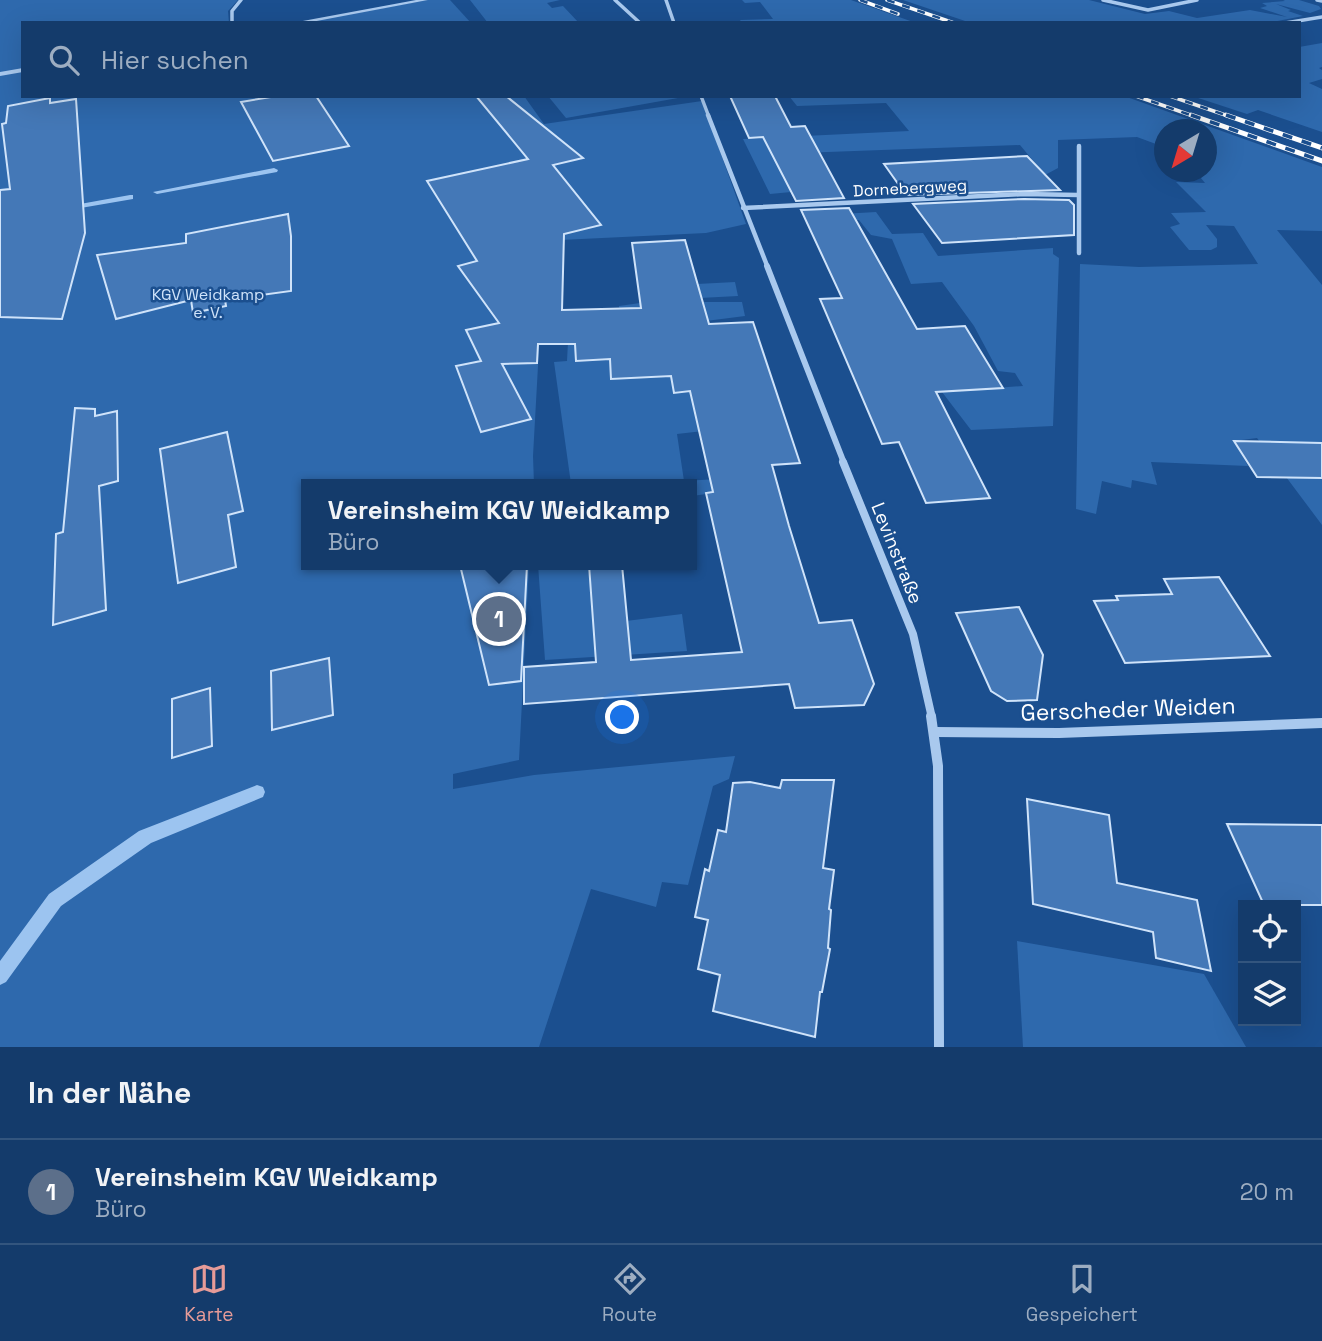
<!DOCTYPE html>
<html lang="de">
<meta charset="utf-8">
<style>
:root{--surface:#143b6b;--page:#1d4271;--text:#f1f3f6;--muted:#9dadc1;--line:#33557e;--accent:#e69b98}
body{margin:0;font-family:"Space Grotesk",sans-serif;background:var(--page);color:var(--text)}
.controls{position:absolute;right:21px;bottom:21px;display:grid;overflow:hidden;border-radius:0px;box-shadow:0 7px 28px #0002}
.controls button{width:63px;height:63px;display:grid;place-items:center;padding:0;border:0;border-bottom:2px solid var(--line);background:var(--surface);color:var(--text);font:35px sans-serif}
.compass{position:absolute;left:1154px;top:119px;width:63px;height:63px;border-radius:50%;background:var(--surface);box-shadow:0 7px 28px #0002;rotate:218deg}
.you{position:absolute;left:623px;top:718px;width:24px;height:24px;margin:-18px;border:5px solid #fff;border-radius:50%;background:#1a73e8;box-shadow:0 0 0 10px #1a73e833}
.badge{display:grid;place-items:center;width:46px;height:46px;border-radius:50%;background:var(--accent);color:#fff;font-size:23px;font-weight:700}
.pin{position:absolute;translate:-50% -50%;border:4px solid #fff;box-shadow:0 2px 7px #0006}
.popup{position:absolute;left:301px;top:479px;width:396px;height:91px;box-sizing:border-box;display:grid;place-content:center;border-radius:0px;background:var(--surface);filter:drop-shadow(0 2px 5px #0005);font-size:23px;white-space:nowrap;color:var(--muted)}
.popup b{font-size:26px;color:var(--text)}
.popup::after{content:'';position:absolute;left:50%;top:100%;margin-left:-14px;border:14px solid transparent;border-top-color:var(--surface)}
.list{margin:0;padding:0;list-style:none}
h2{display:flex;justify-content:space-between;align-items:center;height:91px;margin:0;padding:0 28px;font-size:30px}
h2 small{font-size:23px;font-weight:400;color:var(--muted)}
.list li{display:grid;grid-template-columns:46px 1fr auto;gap:21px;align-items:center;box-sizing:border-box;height:105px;padding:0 28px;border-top:2px solid var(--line)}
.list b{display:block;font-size:26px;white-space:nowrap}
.list p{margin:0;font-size:23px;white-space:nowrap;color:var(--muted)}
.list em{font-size:23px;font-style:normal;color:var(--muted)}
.icon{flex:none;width:38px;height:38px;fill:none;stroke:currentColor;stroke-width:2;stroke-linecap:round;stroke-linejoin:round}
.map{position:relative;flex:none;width:1322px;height:1047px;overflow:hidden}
.search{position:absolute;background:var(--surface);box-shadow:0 7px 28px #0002;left:21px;right:21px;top:21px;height:77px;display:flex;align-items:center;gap:18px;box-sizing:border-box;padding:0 24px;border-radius:0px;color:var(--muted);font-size:26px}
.sheet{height:196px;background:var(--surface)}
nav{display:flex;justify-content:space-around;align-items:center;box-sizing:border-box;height:98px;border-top:2px solid var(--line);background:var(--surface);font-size:19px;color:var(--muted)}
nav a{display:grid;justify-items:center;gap:4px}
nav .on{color:var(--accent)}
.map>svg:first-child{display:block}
.green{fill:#2e69ad}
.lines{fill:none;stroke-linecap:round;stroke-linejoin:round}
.stream{fill:#9cc4f0;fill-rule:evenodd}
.building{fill:#4478b7;stroke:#cfe3fa;stroke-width:2}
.minor-far4{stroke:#a9c9ee;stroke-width:3.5}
.minor-far3{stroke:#a9c9ee;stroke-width:4.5}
.minor-far2{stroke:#a9c9ee;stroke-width:6}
.minor-far1{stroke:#a9c9ee;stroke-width:8}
.minor{stroke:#a9c9ee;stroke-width:10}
.tertiary{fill:#a9c9ee;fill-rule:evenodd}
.rail-far1-casing{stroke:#fff;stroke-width:3.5}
.rail-casing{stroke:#fff;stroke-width:5}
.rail-far1{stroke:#1b4f8f;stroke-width:2.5;stroke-dasharray:8;stroke-linecap:butt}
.rail{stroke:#1b4f8f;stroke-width:3.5;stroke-dasharray:10;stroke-linecap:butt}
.labels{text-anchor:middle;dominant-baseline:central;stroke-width:5;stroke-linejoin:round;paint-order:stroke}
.far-street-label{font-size:16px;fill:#fff;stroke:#1b4f8f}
.far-park-label{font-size:16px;fill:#cfe3fa;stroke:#1b4f8f}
.street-label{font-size:19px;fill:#fff;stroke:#1b4f8f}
.near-street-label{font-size:23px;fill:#fff;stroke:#1b4f8f}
</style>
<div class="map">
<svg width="1322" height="1047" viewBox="0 0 1322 1047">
<rect width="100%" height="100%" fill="#1b4f8f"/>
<g class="green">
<path d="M 0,0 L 238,0 L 228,11 L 229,23 L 23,23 L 23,69 L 0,73 Z"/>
<path d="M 428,0 L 450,0 L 471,23 L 299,23 Z"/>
<path d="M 470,0 L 560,0 L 547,3 L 552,8 L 563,6 L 579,23 L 488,23 Z"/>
<path d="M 742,0 L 851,0 L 916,23 L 742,23 L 740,20 L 773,19 L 760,2 L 745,3 Z"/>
<path d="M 903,0 L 1089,0 L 1145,14 L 1169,11 L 1197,18 L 1250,10 L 1287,17 L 1260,8 L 1267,6 L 1262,3 L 1285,1 L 1283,0 L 1299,0 L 1319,6 L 1321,9 L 1310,13 L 1276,4 L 1291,10 L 1288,11 L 1303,16 L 1267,23 L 971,23 Z"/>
<path d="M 1322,43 L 1322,67 L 1319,68 L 1322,70 L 1322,79 L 1309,83 L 1322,89 L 1322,132 L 1258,110 L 1247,114 L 1192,96 L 1299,96 L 1299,47 Z"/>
<path d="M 23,71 L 23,96 L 524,96 L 544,124 L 702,101 L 746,224 L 706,233 L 540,241 L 539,348 L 533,456 L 534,484 L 307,484 L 307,565 L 529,565 L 519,760 L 453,774 L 453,789 L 534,775 L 735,756 L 729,779 L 713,786 L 688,885 L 662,882 L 656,907 L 591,889 L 539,1047 L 0,1047 L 0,75 Z"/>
<path d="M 548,96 L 677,96 L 678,98 L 566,118 Z"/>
<path d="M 789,96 L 1124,96 L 1322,167 L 1322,231 L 1277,230 L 1322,285 L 1322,525 L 1257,438 L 1234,441 L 1248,466 L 1151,462 L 1157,485 L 1132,480 L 1131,488 L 1102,481 L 1096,514 L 1076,509 L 1080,264 L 1139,267 L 1258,264 L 1234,226 L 1206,225 L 1217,239 L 1217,247 L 1211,250 L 1189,250 L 1170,227 L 1180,224 L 1171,213 L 1206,212 L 1176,182 L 1205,183 L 1196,172 L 1206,172 L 1206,130 L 1164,130 L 1164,147 L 1137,137 L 1058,140 L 1058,168 L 1045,175 L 1020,145 L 773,154 L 791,192 L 770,194 L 743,139 L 909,131 L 886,103 L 797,106 Z"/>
<path d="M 876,212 L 892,234 L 923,233 L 938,256 L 1053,248 L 1053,254 L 1059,258 L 1053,426 L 971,430 L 942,392 L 1023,386 L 1015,373 L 998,371 L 974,326 L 942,282 L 911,284 L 892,239 L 871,235 L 859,220 L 828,221 L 824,215 Z"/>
<path d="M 735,282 L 738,296 L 700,298 L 697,284 Z"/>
<path d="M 647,302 L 742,302 L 745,316 L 698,322 L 675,392 L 707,390 L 712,430 L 677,434 L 684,481 L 734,478 L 735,490 L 692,496 L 692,484 L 571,484 L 554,362 L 567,361 L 569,322 L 620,320 L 619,306 Z"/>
<path d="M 538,565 L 588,565 L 594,625 L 682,614 L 687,651 L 545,660 Z"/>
<path d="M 1017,941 L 1204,974 L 1246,1047 L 1023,1047 Z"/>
</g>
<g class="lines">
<g class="stream">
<path d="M 274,168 L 278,170 L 277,172 L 157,194 L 153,192 Z"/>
<path d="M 130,195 L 133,195 L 133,199 L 69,210 L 65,208 L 69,206 Z"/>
<path d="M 257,785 L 263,787 L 265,792 L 263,797 L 151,843 L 61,906 L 6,982 L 0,985 L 0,961 L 49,894 L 139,831 Z"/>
</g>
</g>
<g class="building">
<path d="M 277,96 L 316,96 L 349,146 L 273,161 L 241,102 Z"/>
<path d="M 476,96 L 506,96 L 583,158 L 553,165 L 601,225 L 564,234 L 562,310 L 641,308 L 632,243 L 685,240 L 709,324 L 753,322 L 800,463 L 772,465 L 789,526 L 819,623 L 852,620 L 874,684 L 864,705 L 795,708 L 789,684 L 524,704 L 524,667 L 596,662 L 589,565 L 622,565 L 631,660 L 742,652 L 706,493 L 713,492 L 690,391 L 674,393 L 671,376 L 611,379 L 610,359 L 576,361 L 575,344 L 538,344 L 537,363 L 502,364 L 531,419 L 481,432 L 456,366 L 481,361 L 466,330 L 499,323 L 458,266 L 477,261 L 427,181 L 528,159 Z"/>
<path d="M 730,96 L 775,96 L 791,127 L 805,126 L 844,198 L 796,201 L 763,137 L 749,138 Z"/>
<path d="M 50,98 L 50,103 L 76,99 L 85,233 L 62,319 L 0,317 L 0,190 L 10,189 L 2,124 L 6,123 L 8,106 Z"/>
<path d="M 1027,156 L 1060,190 L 906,195 L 884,164 Z"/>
<path d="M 1024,199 L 1069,200 L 1074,205 L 1074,235 L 942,243 L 913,204 Z"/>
<path d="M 849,208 L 917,329 L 965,326 L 1003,388 L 936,392 L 990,498 L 926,503 L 899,442 L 882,444 L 820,299 L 842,298 L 801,210 Z"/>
<path d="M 288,214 L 291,236 L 291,291 L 225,300 L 226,306 L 193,313 L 191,300 L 116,319 L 97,255 L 186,243 L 186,234 Z"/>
<path d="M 75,408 L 95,409 L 95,416 L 117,411 L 118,481 L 99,486 L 106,610 L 53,625 L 56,534 L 63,532 Z"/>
<path d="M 227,432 L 243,511 L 228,515 L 236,567 L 178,583 L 160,449 Z"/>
<path d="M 1234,441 L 1322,443 L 1322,478 L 1257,477 Z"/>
<path d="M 460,565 L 527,565 L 521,681 L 489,685 Z"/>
<path d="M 1219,577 L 1270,656 L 1125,663 L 1094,601 L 1118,600 L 1116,596 L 1172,594 L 1164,579 Z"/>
<path d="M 1019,607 L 1043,655 L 1037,700 L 1007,701 L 991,691 L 956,613 Z"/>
<path d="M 329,658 L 333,715 L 272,730 L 271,671 Z"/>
<path d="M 210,688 L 212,746 L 172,758 L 172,699 Z"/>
<path d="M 782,780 L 834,780 L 823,868 L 834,870 L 829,909 L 831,910 L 828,948 L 830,949 L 822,992 L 820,992 L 815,1037 L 713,1011 L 720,975 L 698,969 L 708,920 L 695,917 L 705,869 L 709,871 L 718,830 L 726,832 L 733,783 L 750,782 L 780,788 Z"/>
<path d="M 1027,799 L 1109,815 L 1117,883 L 1197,900 L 1211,971 L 1156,958 L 1153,932 L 1033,904 Z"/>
<path d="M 1227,824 L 1322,825 L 1322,905 L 1264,905 Z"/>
</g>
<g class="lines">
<g class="minor-far4">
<path d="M 615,0 L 640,23"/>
<path d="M 666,0 L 674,23"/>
<path d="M 1103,0 L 1148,10 L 1197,0"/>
<path d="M 1317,0 L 1322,1"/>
<path d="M 232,23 L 232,11 L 241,0"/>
<path d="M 1285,23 L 1322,17"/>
<path d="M 701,96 L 709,117"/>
</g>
<g class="minor-far3">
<path d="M 708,115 L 768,268"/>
<path d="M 1079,146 L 1079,253"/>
<path d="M 743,208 L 1024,194 L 1078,195"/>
</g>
<path class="minor-far2" d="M 767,266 L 844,463"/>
<path class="minor-far1" d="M 843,462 L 913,634 L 932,718"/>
<g class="minor">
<path d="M 931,716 L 938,766 L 939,1047"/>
<path d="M 935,732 L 1059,733 L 1322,723"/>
</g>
<g class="tertiary">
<path d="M 416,0 L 428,0 L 306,23 L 292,23 Z"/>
<path d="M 23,68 L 23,72 L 0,76 L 0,72 Z"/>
</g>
<defs>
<g id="rail-far1">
<path d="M 860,0 L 898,14"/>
<path d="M 887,0 L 954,23"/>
<path d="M 1136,96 L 1196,117"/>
<path d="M 1170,96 L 1231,117"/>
</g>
<g id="rail">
<path d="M 1191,115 L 1322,161"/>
<path d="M 1226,115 L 1322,148"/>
</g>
</defs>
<use href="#rail-far1" class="rail-far1-casing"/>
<use href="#rail" class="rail-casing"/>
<use href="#rail-far1" class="rail-far1"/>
<use href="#rail" class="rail"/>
</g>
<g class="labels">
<g class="far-street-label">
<text transform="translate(910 188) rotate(-3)">Dornebergweg</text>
</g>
<g class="far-park-label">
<text x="208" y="294">KGV Weidkamp<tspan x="208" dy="18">e. V.</tspan></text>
</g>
<g class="street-label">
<text transform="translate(897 553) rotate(68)">Levinstraße</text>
</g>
<g class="near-street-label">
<text transform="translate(1128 709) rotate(-2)">Gerscheder Weiden</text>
</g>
</g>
</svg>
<div class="controls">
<button><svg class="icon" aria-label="locate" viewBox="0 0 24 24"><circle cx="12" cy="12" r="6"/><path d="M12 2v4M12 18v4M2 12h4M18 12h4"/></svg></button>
<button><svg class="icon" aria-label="layers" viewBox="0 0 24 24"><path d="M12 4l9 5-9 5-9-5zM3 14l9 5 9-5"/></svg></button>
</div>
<svg class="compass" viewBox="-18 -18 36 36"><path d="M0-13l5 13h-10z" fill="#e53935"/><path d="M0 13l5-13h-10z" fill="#9dadc1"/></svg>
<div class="you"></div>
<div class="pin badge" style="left:499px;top:619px;background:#5c6f8a">1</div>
<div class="popup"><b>Vereinsheim KGV Weidkamp</b>Büro</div>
<div class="search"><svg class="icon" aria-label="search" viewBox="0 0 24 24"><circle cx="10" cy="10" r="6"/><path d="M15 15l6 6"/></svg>Hier suchen</div>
</div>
<section class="sheet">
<h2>In der Nähe<small></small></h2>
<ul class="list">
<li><span class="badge" style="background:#5c6f8a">1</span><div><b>Vereinsheim KGV Weidkamp</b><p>Büro</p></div><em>20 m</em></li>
</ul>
</section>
<nav>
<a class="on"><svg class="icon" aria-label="map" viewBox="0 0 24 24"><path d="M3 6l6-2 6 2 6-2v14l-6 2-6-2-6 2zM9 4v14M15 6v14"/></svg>Karte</a>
<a><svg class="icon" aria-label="directions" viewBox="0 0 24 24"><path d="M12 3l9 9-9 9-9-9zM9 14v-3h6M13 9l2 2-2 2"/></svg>Route</a>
<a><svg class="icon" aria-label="saved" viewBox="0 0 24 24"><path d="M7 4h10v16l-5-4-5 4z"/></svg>Gespeichert</a>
</nav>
